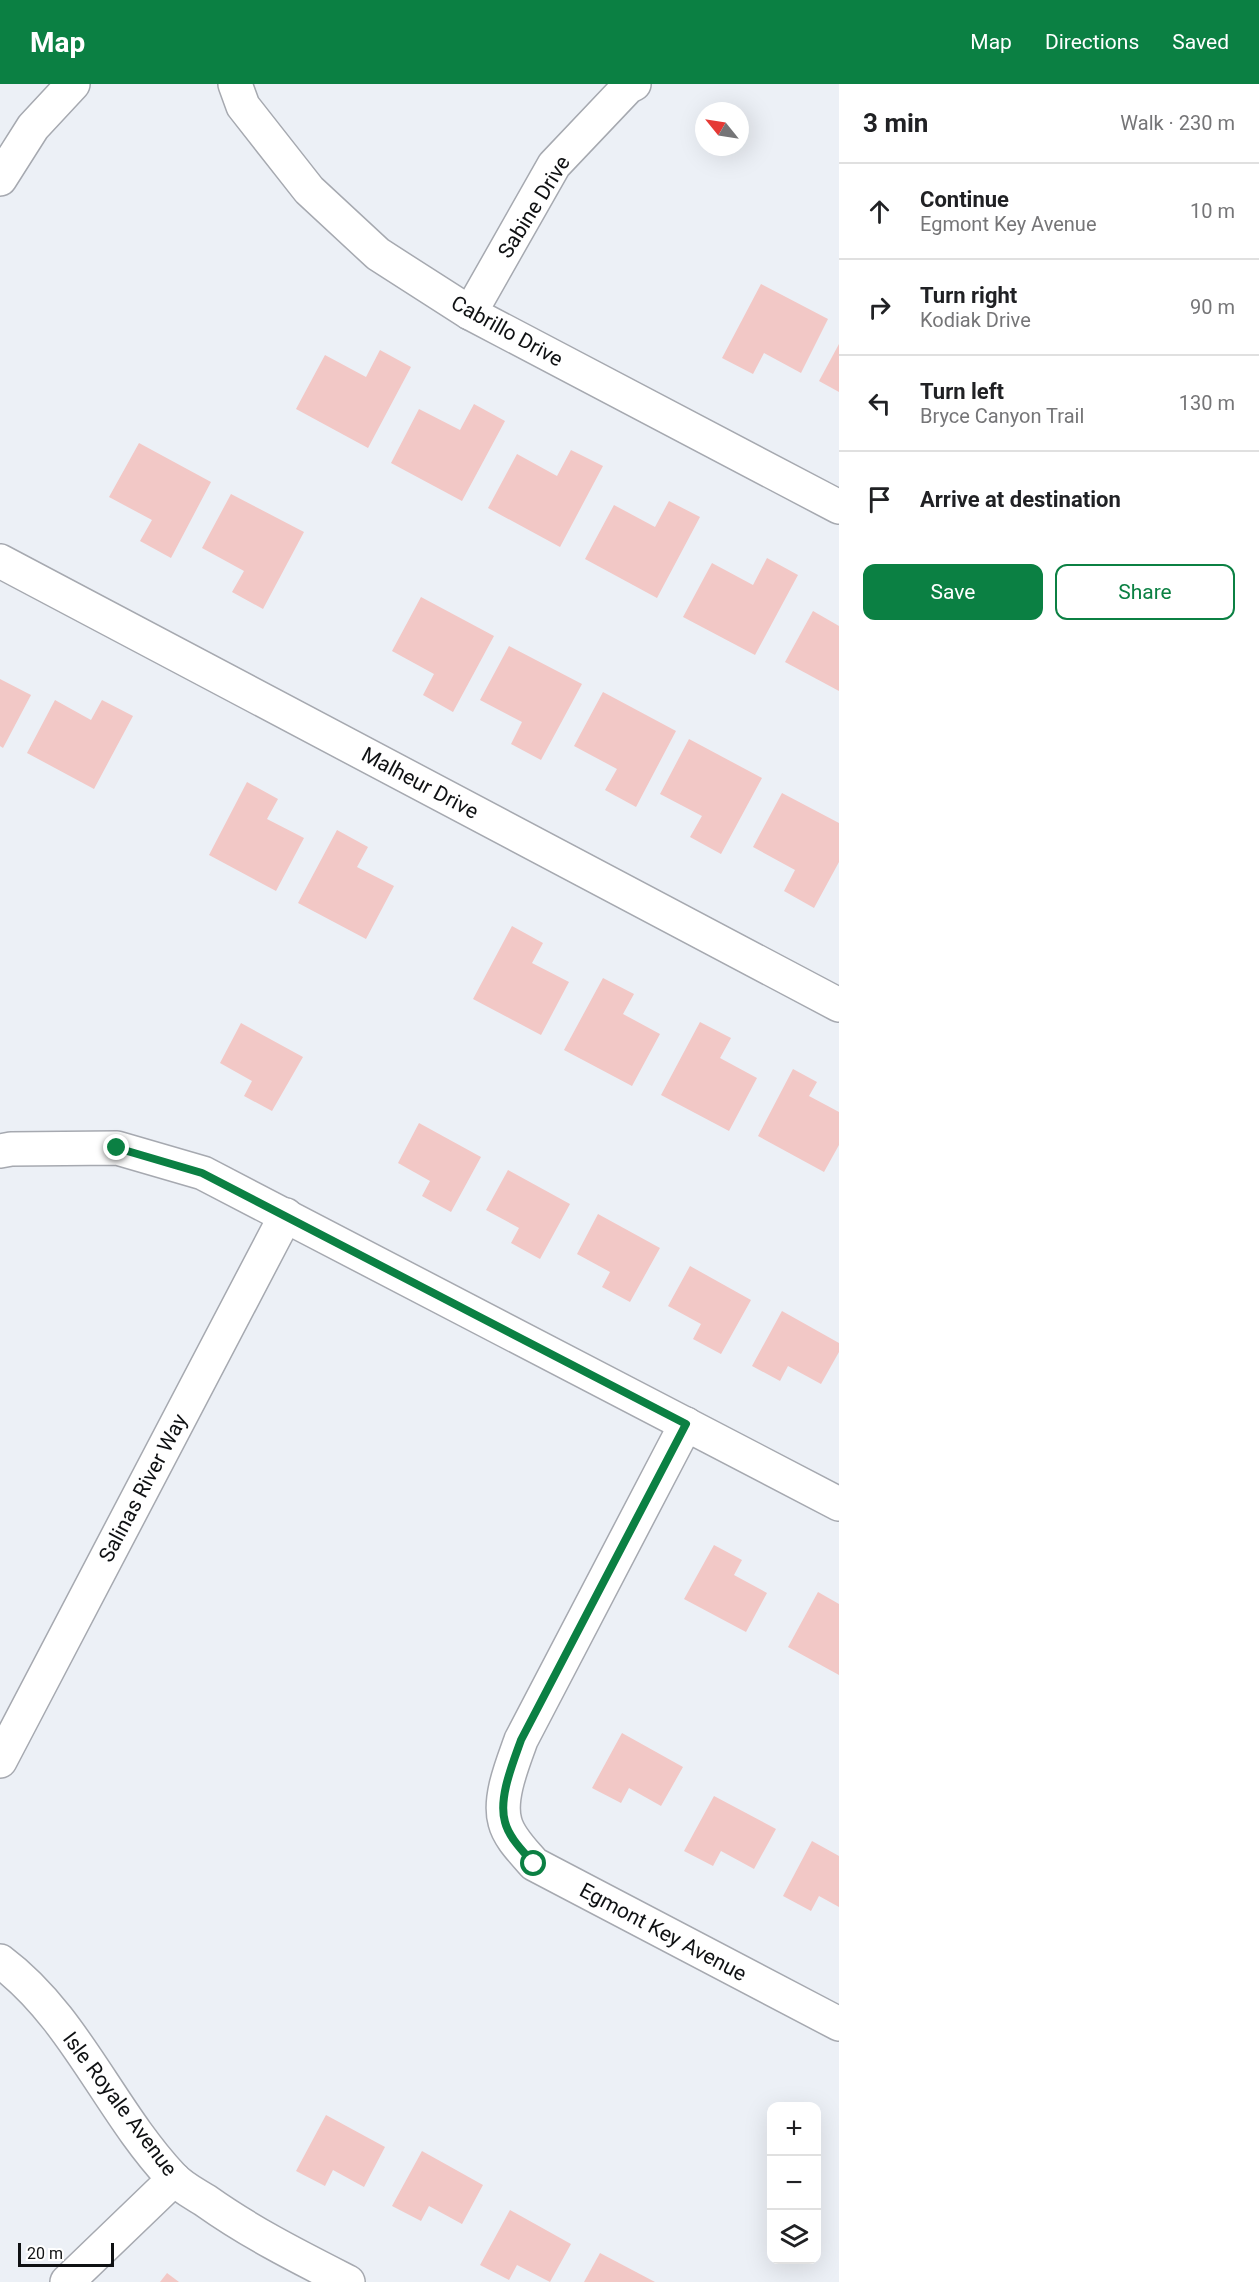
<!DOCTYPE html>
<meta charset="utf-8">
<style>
:root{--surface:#fff;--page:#f6f6f6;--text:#202124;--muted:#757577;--line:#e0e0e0;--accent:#0b8043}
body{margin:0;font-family:Roboto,sans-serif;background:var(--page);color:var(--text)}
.controls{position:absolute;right:18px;bottom:18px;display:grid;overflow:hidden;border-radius:12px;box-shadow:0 6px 24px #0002}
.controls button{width:54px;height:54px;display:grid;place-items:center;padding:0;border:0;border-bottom:2px solid var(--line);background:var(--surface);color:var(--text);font:30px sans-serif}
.compass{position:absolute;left:695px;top:18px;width:54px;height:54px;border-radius:50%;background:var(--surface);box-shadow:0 6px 24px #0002;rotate:300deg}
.scale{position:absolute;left:18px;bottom:15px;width:96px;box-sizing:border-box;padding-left:6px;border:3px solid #0f1113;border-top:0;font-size:16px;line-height:21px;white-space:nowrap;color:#0f1113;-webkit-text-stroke:4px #fff;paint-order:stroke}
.stop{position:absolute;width:18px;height:18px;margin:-14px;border:4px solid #0b8043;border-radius:50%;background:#fff}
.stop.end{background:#0b8043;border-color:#fff;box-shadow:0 2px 6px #0008}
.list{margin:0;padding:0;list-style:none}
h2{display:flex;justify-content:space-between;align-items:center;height:78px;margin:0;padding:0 24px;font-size:26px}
h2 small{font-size:20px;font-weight:400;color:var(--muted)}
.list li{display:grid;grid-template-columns:39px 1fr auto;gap:18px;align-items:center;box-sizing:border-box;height:96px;padding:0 24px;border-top:2px solid var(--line)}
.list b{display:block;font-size:22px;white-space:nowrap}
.list p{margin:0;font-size:20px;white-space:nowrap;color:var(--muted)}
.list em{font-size:20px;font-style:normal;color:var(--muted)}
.actions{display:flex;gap:12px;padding:18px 24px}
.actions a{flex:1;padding:14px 0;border:2px solid var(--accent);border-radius:12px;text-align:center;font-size:21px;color:var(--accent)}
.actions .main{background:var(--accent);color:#fff}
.icon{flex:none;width:33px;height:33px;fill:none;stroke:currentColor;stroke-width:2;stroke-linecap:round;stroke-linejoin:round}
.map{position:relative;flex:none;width:839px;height:2198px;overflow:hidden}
header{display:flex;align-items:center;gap:36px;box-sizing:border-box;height:84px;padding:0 30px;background:var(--accent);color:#fff}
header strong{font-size:28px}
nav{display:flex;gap:33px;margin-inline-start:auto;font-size:21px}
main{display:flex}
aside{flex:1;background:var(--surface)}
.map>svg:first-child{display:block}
.building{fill:#f2c8c6}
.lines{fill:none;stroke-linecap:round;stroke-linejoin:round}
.minor-casing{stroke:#a6a9b0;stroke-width:36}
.minor{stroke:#fff;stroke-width:33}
.route{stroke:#0b8043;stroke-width:8}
.labels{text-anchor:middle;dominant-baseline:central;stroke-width:4.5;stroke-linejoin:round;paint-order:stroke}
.street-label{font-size:21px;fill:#0f1113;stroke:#fff}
</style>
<header>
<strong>Map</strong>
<nav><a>Map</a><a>Directions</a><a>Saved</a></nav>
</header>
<main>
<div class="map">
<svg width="839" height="2198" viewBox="0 0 839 2198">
<rect width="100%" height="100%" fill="#ecf0f6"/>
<g class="building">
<path d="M 761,200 L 828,235 L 801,289 L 764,269 L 753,290 L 722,274 Z"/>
<path d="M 839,260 L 839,308 L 819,297 Z"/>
<path d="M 380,266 L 411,283 L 368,364 L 296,325 L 325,271 L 366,293 Z"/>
<path d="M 474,320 L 505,337 L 462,417 L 391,379 L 419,325 L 460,346 Z"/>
<path d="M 139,359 L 211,398 L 171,474 L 140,457 L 152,436 L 109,413 Z"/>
<path d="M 571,366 L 603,382 L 560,463 L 488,424 L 517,370 L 557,392 Z"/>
<path d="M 231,410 L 304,448 L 263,525 L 232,508 L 244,487 L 202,464 Z"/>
<path d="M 669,417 L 700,433 L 657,514 L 585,475 L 614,421 L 655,443 Z"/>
<path d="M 767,474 L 798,491 L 755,571 L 683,533 L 712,479 L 753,501 Z"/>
<path d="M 421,513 L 494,552 L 453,628 L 423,611 L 434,590 L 392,567 Z"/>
<path d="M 813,527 L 839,542 L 839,607 L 785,578 Z"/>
<path d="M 509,562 L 582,600 L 541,676 L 511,660 L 522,638 L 480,616 Z"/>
<path d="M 0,595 L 31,611 L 3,664 L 0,662 Z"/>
<path d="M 603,608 L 676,647 L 636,723 L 605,706 L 617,685 L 574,662 Z"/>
<path d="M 55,616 L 91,636 L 102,616 L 133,632 L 94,705 L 27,669 Z"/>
<path d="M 689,655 L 762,694 L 721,770 L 690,753 L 702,732 L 660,710 Z"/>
<path d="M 247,698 L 278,715 L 267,735 L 304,754 L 276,807 L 209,771 Z"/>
<path d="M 782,709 L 839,739 L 839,778 L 814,824 L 784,807 L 795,786 L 753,763 Z"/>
<path d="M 337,746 L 368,763 L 357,783 L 394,802 L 366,855 L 298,819 Z"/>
<path d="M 512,842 L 543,859 L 532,879 L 569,898 L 541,951 L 473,915 Z"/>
<path d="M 603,894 L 634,910 L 623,930 L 660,950 L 632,1002 L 564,966 Z"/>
<path d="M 700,938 L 731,954 L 720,974 L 757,994 L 729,1047 L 661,1011 Z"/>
<path d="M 241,939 L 303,973 L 272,1027 L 244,1012 L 252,997 L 220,979 Z"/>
<path d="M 793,985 L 817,998 L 809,1012 L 839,1028 L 839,1061 L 824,1088 L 758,1052 Z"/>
<path d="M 419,1039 L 481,1073 L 451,1128 L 422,1112 L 430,1097 L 398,1079 Z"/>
<path d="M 508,1086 L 570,1120 L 540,1175 L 511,1159 L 519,1144 L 486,1126 Z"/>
<path d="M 598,1130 L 660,1164 L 630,1218 L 602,1203 L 610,1188 L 577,1170 Z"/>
<path d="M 690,1182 L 751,1216 L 721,1270 L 693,1255 L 701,1240 L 668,1222 Z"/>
<path d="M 782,1227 L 839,1259 L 839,1268 L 821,1300 L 788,1282 L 780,1297 L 752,1282 Z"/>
<path d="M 714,1461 L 742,1476 L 734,1491 L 767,1509 L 746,1548 L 684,1515 Z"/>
<path d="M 818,1508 L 839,1520 L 839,1591 L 788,1563 Z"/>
<path d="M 622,1649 L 683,1683 L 661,1722 L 629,1704 L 621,1719 L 592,1704 Z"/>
<path d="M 714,1712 L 776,1745 L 754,1785 L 721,1767 L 713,1782 L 684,1767 Z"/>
<path d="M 812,1757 L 839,1772 L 839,1823 L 819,1812 L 811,1827 L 783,1812 Z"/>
<path d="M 326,2031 L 385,2063 L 364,2103 L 333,2086 L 325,2102 L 296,2087 Z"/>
<path d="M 422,2067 L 483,2101 L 462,2140 L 429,2122 L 421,2137 L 392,2122 Z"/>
<path d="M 510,2126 L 571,2160 L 550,2198 L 517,2181 L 509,2196 L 480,2181 Z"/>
<path d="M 600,2169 L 655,2198 L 584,2198 Z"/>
<path d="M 167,2189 L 179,2198 L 160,2198 Z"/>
</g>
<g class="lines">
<defs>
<g id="minor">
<path d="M 235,0 L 243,22 L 309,106 L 378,170 L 470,229 L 839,423"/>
<path d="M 0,95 L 33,43 L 73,0"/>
<path d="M 470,229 L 554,81 L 628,3 L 634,0"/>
<path d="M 0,477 L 839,921"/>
<path d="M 0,1067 L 11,1065 L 117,1064 L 203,1089 L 839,1420"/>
<path d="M 686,1340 L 521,1656 C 513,1679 498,1714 505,1738 C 509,1754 524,1768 534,1780 L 839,1940"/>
<path d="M 0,1677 L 286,1131"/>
<path d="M 0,1877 C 75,1933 109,2026 172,2093 C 181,2103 195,2110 206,2117 C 251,2149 299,2173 348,2198"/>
<path d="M 67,2198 L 174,2095"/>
</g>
</defs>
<use href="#minor" class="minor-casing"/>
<use href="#minor" class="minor"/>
</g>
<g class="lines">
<path class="route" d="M 117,1064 L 202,1089 L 686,1340 L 521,1656 C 513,1679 498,1714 505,1738 C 509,1754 524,1768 534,1780"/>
</g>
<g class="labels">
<g class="street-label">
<text transform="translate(534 123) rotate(-58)">Sabine Drive</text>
<text transform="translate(507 247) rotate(29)">Cabrillo Drive</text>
<text transform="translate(420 699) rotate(28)">Malheur Drive</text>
<text transform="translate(143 1404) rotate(-62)">Salinas River Way</text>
<text transform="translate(663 1848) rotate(28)">Egmont Key Avenue</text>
<text transform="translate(120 2020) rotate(53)">Isle Royale Avenue</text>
</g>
</g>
</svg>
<div class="controls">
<button>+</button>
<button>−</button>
<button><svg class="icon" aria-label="layers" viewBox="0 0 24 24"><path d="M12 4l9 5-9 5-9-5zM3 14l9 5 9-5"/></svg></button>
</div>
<svg class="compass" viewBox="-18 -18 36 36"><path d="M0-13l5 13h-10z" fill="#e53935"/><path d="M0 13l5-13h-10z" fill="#757577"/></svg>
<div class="scale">20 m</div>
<div class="stop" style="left:534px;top:1780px"></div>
<div class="stop end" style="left:117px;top:1064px"></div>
</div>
<aside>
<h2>3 min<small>Walk · 230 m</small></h2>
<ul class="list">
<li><svg class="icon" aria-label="ahead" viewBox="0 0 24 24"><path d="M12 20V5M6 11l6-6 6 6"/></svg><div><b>Continue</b><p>Egmont Key Avenue</p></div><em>10 m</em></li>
<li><svg class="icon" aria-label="right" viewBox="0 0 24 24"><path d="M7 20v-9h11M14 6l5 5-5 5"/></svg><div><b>Turn right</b><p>Kodiak Drive</p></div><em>90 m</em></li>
<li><svg class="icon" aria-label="left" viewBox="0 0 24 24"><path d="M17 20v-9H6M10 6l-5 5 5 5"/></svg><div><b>Turn left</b><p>Bryce Canyon Trail</p></div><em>130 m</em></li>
<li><svg class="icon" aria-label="arrive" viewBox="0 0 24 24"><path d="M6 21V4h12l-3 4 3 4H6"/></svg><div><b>Arrive at destination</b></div></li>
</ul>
<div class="actions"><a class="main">Save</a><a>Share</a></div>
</aside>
</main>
